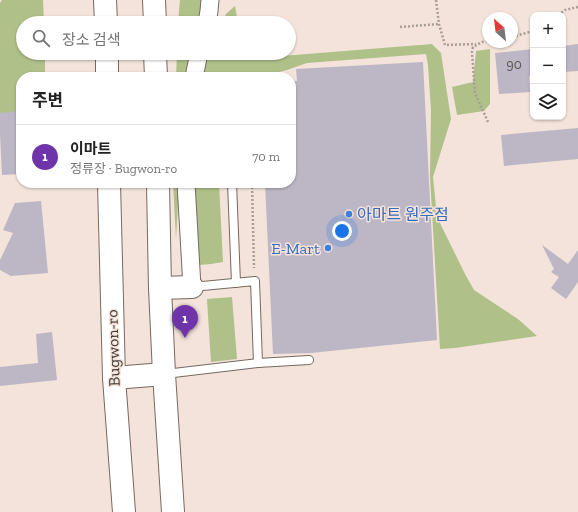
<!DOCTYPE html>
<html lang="ko">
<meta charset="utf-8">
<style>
:root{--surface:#fff;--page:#f2f2f2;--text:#222;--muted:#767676;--line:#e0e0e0;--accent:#6f34aa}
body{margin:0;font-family:"Zilla Slab","Noto Sans KR",serif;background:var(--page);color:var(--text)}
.controls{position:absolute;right:12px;top:12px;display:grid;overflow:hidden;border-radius:8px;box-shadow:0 1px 3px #0004}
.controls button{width:36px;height:36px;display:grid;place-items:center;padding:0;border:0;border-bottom:1px solid var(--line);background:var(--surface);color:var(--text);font:20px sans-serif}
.compass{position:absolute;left:482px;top:12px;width:36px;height:36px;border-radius:50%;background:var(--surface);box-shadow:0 1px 3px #0004;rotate:332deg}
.you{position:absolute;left:342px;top:231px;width:14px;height:14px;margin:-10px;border:3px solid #fff;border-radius:50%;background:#1a73e8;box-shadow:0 0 0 6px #1a73e833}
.badge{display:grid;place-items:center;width:26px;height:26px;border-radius:50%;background:var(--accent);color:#fff;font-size:13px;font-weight:700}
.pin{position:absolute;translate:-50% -33px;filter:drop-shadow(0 1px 2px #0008)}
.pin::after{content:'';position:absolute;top:21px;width:14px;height:12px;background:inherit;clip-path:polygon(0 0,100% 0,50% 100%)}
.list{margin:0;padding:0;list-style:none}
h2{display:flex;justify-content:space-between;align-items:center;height:52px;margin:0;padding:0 16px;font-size:17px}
h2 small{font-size:13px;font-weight:400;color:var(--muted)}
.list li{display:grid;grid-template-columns:26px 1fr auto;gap:12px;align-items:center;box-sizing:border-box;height:64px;padding:0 16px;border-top:1px solid var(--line)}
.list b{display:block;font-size:15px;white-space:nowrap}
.list p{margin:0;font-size:13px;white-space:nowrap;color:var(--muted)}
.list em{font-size:13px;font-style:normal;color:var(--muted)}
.icon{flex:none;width:22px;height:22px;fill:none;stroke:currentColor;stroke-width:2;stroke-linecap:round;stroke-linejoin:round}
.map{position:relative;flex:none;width:578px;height:512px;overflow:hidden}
.search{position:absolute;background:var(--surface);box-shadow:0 1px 3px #0004;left:16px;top:16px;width:280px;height:44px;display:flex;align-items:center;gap:10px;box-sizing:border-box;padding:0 14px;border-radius:22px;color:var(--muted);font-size:15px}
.panel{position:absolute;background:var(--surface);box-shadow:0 1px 3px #0004;left:16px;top:72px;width:280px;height:116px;border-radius:16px}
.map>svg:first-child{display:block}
.green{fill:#afc089}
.building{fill:#bcb6c5}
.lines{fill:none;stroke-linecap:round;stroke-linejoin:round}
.lane-casing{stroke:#776960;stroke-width:10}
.street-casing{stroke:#776960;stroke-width:19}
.secondary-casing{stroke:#776960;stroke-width:24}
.path{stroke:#a99e97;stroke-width:2.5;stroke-dasharray:2 2;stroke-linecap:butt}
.lane{stroke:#fff;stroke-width:8}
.street{stroke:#fff;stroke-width:17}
.secondary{stroke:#fff;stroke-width:22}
.shop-dot{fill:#3f7fe0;stroke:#f3e3da;stroke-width:1.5}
.labels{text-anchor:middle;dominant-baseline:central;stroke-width:3;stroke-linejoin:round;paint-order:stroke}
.number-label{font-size:14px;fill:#5e5858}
.shop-label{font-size:16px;fill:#366cbe;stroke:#f3e3da;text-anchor:start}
.street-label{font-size:16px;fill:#3e3834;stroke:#f3e3da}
</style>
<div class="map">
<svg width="578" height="512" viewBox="0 0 578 512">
<rect width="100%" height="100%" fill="#f3e3da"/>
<g class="green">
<path d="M 2,0 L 43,0 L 44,23 L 23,23 L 23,53 L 45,53 L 45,77 L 21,77 L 21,125 L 0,126 L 0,3 Z"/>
<path d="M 180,0 L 204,0 L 200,23 L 178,23 Z"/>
<path d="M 235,6 L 238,23 L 222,23 L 226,14 Z"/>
<path d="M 432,44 L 441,53 L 451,119 L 433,177 L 437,217 L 465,274 L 474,290 L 518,319 L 537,336 L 455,348 L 440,349 L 430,177 L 431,110 L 428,65 L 426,54 L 307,63 L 287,70 L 259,77 L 201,77 L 208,53 L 243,53 L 245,59 Z"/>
<path d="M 490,49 L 490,104 L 484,111 L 457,115 L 452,87 L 473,82 L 476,51 Z"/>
<path d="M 177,53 L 193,53 L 188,77 L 176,77 Z"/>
<path d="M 173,183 L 179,183 L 176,240 Z"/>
<path d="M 193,183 L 219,183 L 223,262 L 211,264 L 199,265 Z"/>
<path d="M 232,297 L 237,359 L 211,362 L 207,299 Z"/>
</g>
<g class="building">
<path d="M 578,44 L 578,71 L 563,72 L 563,46 Z"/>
<path d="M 533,49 L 533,76 L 529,76 L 530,92 L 499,94 L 495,53 Z"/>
<path d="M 423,62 L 437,340 L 311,353 L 273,354 L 265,183 L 291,183 L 291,81 L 297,81 L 296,69 Z"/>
<path d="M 21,111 L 21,174 L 2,175 L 0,134 L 0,113 Z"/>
<path d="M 578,128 L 578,159 L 504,166 L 501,135 Z"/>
<path d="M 41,201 L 48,273 L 11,276 L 0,270 L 0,260 L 13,233 L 3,230 L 15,203 Z"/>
<path d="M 542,245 L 568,264 L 578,250 L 578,282 L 566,299 L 551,288 L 559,277 L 551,272 L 554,269 Z"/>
<path d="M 52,332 L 57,380 L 0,386 L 0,367 L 38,363 L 36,334 Z"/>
</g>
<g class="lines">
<defs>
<g id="lane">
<path d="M 232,183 L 236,283"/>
<path d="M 192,287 L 255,281 L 258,363"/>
<path d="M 165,374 L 258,363 L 309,360"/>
</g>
<g id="street">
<path d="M 207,23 L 209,11 L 210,0"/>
<path d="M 194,77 L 199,53"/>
<path d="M 186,183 L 192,287"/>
</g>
<g id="secondary">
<path d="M 105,0 L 106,23"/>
<path d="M 154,0 L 155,23"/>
<path d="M 107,53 L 107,77"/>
<path d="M 155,53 L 156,77"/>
<path d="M 109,183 L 114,378 L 124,512"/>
<path d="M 158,183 L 160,288 L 164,374 L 173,512"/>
<path d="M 160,288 L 192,287"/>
<path d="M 114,378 L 164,374"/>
</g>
</defs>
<use href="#lane" class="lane-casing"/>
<use href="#street" class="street-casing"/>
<use href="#secondary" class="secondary-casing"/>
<g class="path">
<path d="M 436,0 L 439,24 L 445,45 L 476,44"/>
<path d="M 558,15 L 565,10 L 578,7"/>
<path d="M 400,27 L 439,24"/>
<path d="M 512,37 L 533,31"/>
<path d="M 488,122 L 475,93 L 472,52 L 473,47 L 482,42 L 488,41"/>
<path d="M 252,183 L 254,268"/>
</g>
<use href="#lane" class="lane"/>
<use href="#street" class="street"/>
<use href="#secondary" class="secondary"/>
</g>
<g class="shop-dot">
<circle cx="349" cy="214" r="4"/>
<circle cx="328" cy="248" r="4"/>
</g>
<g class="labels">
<g class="number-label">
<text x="514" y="64">90</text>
</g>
<g class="shop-label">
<text x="357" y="214">아마트 원주점</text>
<text x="320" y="248" text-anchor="end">E-Mart</text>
</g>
<g class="street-label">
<text transform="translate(113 348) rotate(-92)">Bugwon-ro</text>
</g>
</g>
</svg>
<div class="controls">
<button>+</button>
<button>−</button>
<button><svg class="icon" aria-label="layers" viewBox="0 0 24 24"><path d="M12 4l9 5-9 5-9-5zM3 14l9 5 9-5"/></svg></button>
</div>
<svg class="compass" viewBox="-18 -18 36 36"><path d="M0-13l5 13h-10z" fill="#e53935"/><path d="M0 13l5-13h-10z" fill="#767676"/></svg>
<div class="you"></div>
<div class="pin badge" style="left:185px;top:338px">1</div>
<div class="search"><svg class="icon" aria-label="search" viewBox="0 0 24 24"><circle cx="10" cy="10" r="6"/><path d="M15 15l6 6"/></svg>장소 검색</div>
<section class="panel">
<h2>주변<small></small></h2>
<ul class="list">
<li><span class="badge">1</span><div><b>이마트</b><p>정류장 · Bugwon-ro</p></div><em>70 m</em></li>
</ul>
</section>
</div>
